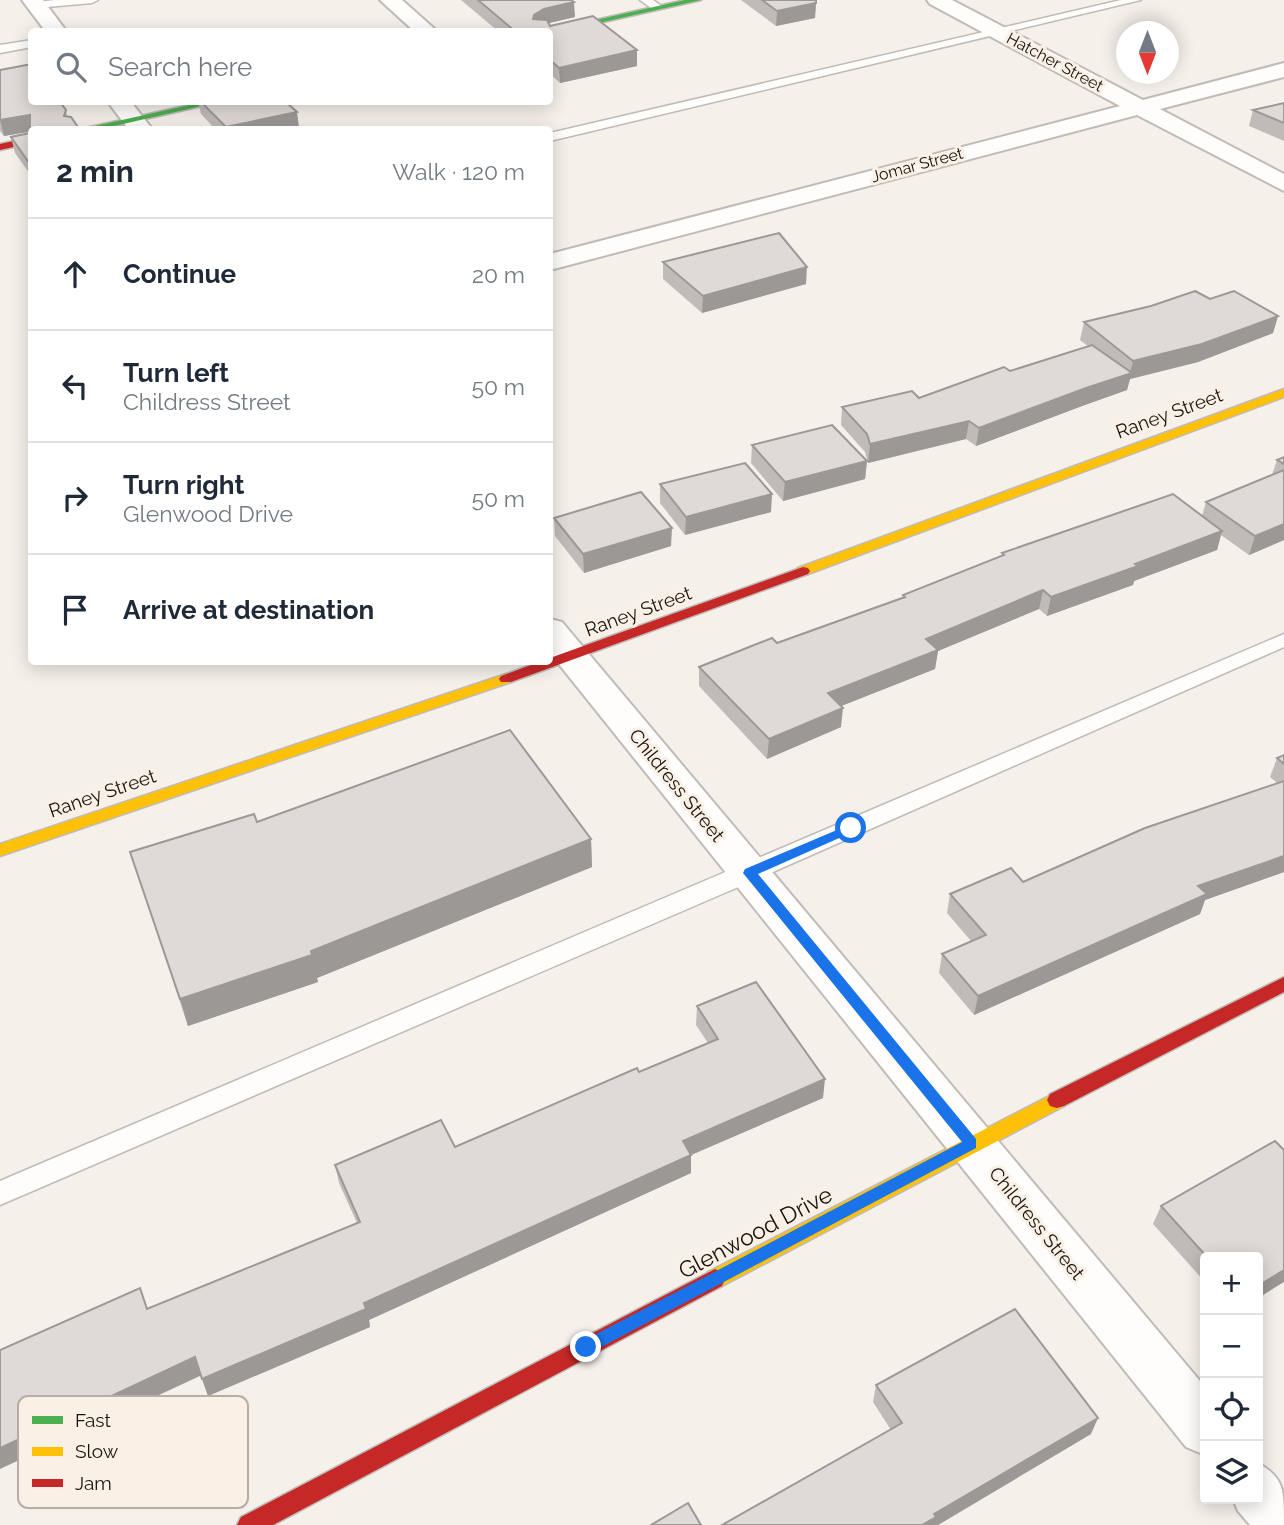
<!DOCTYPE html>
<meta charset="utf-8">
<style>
:root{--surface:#fff;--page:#f2f2f3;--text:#1f2937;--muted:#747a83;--line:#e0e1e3}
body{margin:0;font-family:Raleway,sans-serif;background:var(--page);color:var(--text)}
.controls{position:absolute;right:21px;bottom:21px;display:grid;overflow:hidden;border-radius:7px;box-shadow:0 4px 18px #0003}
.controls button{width:63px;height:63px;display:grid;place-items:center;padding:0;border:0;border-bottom:2px solid var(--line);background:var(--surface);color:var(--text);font:35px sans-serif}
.compass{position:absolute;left:1116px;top:21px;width:63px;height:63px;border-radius:50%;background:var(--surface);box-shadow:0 4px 18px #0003;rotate:180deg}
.stop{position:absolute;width:21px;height:21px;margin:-16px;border:5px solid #1a73e8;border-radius:50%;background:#fff}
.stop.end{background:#1a73e8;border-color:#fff;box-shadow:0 2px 7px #0008}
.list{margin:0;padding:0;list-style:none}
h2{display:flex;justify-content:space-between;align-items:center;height:91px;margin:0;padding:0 28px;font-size:30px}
h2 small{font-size:23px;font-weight:400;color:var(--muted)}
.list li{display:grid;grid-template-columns:46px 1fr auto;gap:21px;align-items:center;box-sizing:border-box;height:112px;padding:0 28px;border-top:2px solid var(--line)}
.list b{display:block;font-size:26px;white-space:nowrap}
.list p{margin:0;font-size:23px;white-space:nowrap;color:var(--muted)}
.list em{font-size:23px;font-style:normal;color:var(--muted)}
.icon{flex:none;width:38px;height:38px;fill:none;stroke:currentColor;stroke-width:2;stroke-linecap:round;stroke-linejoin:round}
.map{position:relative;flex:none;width:1284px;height:1525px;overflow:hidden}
.search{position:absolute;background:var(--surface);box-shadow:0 4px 18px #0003;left:28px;top:28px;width:525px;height:77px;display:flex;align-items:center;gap:18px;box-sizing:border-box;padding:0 24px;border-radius:7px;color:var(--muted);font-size:26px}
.panel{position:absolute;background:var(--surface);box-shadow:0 4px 18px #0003;left:28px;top:126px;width:525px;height:539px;border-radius:7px}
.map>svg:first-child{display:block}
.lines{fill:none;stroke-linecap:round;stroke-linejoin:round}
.lane-casing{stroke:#c0bbb7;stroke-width:3}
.street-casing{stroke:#c0bbb7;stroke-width:4}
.fast-casing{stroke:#c0bbb7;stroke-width:3}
.slow-casing{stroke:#c0bbb7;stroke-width:3}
.jam-casing{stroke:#c0bbb7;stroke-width:3}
.lane{fill:#fefdfc;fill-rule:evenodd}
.street{fill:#fefdfc;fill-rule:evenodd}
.fast{fill:#4caf50;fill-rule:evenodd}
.slow{fill:#ffc107;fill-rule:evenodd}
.jam{fill:#c62828;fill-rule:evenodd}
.wall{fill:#c0bbb9}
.shaded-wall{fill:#9c9896}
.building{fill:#dfd9d7;stroke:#9c9896;stroke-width:2}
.route{fill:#1a73e8}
.labels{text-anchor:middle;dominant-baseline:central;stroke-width:6;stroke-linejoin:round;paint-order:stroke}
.far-street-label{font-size:16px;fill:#171410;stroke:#faf0e6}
.street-label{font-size:19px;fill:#171410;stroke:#faf0e6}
.near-street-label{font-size:23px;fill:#171410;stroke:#faf0e6}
.key{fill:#faf0e6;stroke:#b6aea6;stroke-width:2}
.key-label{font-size:19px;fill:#171410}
</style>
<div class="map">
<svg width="1284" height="1525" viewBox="0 0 1284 1525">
<rect width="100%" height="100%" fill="#f6f0ea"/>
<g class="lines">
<defs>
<g id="lane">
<path d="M 55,0 L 98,0 L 92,3 L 36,8 L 30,5 L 36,2 Z"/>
<path d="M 640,0 L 653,0 L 664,8 L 654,10 Z"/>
<path d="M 1121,0 L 1141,0 L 550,141 L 550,133 Z"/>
<path d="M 32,40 L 32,47 L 0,53 L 0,45 Z"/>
<path d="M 1284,634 L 1284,647 L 757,879 L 0,1205 L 0,1181 Z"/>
</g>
<g id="street">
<path d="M 22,0 L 43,0 L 67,32 L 46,32 Z"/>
<path d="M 380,0 L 402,0 L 438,32 L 415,32 Z"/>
<path d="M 927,0 L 952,0 L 1143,100 L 1284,63 L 1284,77 L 1160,109 L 1284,174 L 1284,191 L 1137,115 L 550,270 L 550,254 L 1120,106 L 930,4 Z"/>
<path d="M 108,102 L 131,102 L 153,130 L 129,130 Z"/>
<path d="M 550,619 L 562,622 L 1205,1387 L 1205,1455 L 1186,1447 L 550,653 Z"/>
<path d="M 1258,1463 C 1284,1478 1284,1489 1284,1525 L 1250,1525 L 1238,1511 L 1233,1499 L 1258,1499 Z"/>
</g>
<g id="fast">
<path d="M 685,0 L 701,0 L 550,34 L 550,32 L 542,32 Z"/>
<path d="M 203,102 L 219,102 L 97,130 L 77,130 Z"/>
</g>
<g id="slow">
<path d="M 1284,389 L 1284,397 L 808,574 L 798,574 L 796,571 L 798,568 Z"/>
<path d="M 506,674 L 513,679 L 511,682 L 0,856 L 0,844 Z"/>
<path d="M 1057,1092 L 1064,1094 L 1067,1100 L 1064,1106 L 722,1286 L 715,1289 L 708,1286 L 705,1279 L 708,1272 Z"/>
</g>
<g id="jam">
<path d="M 32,137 L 32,143 L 0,150 L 0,144 Z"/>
<path d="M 803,567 L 808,568 L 810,571 L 808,574 L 511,682 L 501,682 L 499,679 L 501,676 L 539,662 L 550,662 L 550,658 Z"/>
<path d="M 1284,977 L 1284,992 L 1064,1106 L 1057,1108 L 1050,1106 L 1047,1100 L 1050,1094 Z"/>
<path d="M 715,1269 L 722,1272 L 725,1279 L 722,1286 L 273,1525 L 237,1525 L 241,1517 Z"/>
</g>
</defs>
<use href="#lane" class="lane-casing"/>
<use href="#street" class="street-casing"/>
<use href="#fast" class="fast-casing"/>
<use href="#slow" class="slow-casing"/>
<use href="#jam" class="jam-casing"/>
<use href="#lane" class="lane"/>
<use href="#street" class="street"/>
<use href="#fast" class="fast"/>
<use href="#slow" class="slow"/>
<use href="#jam" class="jam"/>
</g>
<g class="wall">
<path d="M 461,0 L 571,0 L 575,17 L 549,23 L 550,26 L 637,50 L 637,66 L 560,83 L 550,74 L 550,32 L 499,32 Z"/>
<path d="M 741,0 L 816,0 L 815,18 L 776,26 Z"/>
<path d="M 0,70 L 66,110 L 67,116 L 32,130 L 32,177 L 15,153 L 11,137 L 30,133 L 30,132 L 4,136 L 0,131 Z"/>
<path d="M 198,102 L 286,102 L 299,127 L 289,130 L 216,130 L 201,114 Z"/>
<path d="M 1284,103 L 1284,141 L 1249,126 L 1253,110 Z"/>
<path d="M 663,262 L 806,284 L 702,313 L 663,279 Z"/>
<path d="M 1210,299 L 1278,316 L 1273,333 L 1198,362 L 1130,379 L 1127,390 L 1082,406 L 976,446 L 966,439 L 868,463 L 865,452 L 841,425 L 842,407 L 919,398 L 1010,371 L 1088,346 L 1080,340 L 1084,322 Z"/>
<path d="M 752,445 L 867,461 L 865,479 L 783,501 L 751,463 Z"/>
<path d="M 1284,457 L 1284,540 L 1249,555 L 1221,535 L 1217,550 L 1134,581 L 1133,585 L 1047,616 L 1039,609 L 938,651 L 935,669 L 841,706 L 841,727 L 767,759 L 699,686 L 699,667 L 777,643 L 903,598 L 903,595 L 1002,556 L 1002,553 L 1202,516 L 1206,502 L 1272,475 L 1277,460 Z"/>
<path d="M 660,484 L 771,512 L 685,535 L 660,503 Z"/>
<path d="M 554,518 L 671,546 L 584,573 L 555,536 Z"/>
<path d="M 1284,755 L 1284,872 L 1205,900 L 1200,914 L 974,1015 L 939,973 L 942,954 L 971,941 L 947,913 L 950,894 L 1023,882 L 1277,783 L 1270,777 L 1277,758 Z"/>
<path d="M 257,822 L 591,839 L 592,867 L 317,978 L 318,982 L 188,1026 L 130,852 Z"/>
<path d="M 697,1006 L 823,1098 L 691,1155 L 691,1173 L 369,1320 L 370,1327 L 208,1396 L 201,1375 L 148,1308 L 357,1223 L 339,1183 L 335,1165 L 455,1147 L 708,1043 L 696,1025 Z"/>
<path d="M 1161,1206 L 1258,1257 L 1205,1257 L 1205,1282 L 1153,1224 Z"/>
<path d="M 876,1385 L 1091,1434 L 938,1525 L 722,1525 L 891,1430 L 873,1402 Z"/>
</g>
<g class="shaded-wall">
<path d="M 574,2 L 575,17 L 545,24 L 533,19 L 534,15 L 544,9 Z"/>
<path d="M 816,3 L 815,18 L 776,26 L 777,11 Z"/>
<path d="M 637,50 L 637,66 L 560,83 L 559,68 Z"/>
<path d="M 297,112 L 299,127 L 289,130 L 226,130 L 226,127 Z"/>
<path d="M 30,115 L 32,131 L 4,136 L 0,120 Z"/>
<path d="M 807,267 L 806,284 L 702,313 L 703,296 Z"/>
<path d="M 1278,316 L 1273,333 L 1198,362 L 1130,379 L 1127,390 L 1082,406 L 976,446 L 979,428 L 1086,388 L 1130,373 L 1133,361 Z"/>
<path d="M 969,421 L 966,439 L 868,463 L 870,444 Z"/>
<path d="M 867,461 L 865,479 L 783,501 L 785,482 Z"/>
<path d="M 772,494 L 771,512 L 685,535 L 686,517 Z"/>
<path d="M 1284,524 L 1284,540 L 1249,555 L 1255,536 Z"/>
<path d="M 672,528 L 671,546 L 584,573 L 583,554 Z"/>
<path d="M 1222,531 L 1217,550 L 1134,581 L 1133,585 L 1047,616 L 1051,597 L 1135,564 Z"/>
<path d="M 1043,590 L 1039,609 L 938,651 L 935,669 L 826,712 L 828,693 L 926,639 Z"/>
<path d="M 843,708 L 841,727 L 767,759 L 769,739 Z"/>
<path d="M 591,839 L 592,867 L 317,978 L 318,982 L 188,1026 L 180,999 L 311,951 Z"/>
<path d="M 1284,856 L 1284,872 L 1205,900 L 1200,914 L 974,1015 L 978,996 L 1198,886 Z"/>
<path d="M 825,1079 L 823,1098 L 691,1155 L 691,1173 L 369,1320 L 370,1327 L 208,1396 L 202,1379 L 364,1303 L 683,1141 Z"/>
<path d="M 1284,1270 L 1284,1282 L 1258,1298 L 1258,1286 Z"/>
<path d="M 195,1357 L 202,1375 L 0,1469 L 0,1448 Z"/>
<path d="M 1098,1418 L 1091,1434 L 938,1525 L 922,1525 L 934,1514 Z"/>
</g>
<g class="building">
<path d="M 478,0 L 571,0 L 574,2 L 544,9 L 534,15 L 533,19 L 547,20 L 550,26 L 593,16 L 637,50 L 559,68 L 550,60 L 550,32 L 516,32 Z"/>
<path d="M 762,0 L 816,0 L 816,3 L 777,11 Z"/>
<path d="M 32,64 L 32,102 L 60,102 L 66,110 L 64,116 L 71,117 L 80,130 L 32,130 L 32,167 L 11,137 L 30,133 L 30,115 L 0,120 L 0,70 Z"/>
<path d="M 201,102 L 286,102 L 297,112 L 226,127 Z"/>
<path d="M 1284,103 L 1284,123 L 1253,110 Z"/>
<path d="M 779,233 L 807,267 L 703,296 L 663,262 Z"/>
<path d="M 1195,291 L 1210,299 L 1234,291 L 1278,316 L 1202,344 L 1133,361 L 1084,322 L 1151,306 Z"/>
<path d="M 1092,345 L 1132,373 L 1086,388 L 979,428 L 969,421 L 870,444 L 867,434 L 842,407 L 912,391 L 919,398 L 1004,367 L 1010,371 Z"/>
<path d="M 832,425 L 867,461 L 785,482 L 752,445 Z"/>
<path d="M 1284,457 L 1284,464 L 1277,460 Z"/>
<path d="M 745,463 L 772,494 L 686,517 L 660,484 Z"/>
<path d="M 1284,470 L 1284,524 L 1255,536 L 1206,502 Z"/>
<path d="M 641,492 L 672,528 L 583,554 L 554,518 Z"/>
<path d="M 1173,494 L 1222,531 L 1135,564 L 1138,566 L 1051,597 L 1043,590 L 926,639 L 938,650 L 828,693 L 843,708 L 769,739 L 699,667 L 772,638 L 777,643 L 905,597 L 903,595 L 1004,555 L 1002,553 Z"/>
<path d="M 510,730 L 591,839 L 311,951 L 312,955 L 180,999 L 130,852 L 254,814 L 257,822 Z"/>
<path d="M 1284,755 L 1284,764 L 1277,758 Z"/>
<path d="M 1284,781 L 1284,856 L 1198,886 L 1207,894 L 978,996 L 942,954 L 986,935 L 950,894 L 1011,868 L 1023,882 L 1145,828 Z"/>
<path d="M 756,982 L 825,1079 L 683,1141 L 691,1155 L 364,1303 L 366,1309 L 202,1379 L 195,1357 L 0,1448 L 0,1350 L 140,1288 L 147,1309 L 360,1222 L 335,1165 L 441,1120 L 455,1147 L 637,1068 L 639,1072 L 718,1039 L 697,1006 Z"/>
<path d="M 1275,1141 L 1284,1150 L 1284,1270 L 1258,1286 L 1258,1257 L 1207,1257 L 1161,1206 Z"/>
<path d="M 1015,1309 L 1098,1418 L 934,1514 L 936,1517 L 922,1525 L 722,1525 L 902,1423 L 876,1385 Z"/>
<path d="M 688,1503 L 701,1525 L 651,1525 Z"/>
</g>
<path class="route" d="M 851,824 L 857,828 L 855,831 L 758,874 L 976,1139 L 976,1148 L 592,1352 L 586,1354 L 581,1352 L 578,1347 L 581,1342 L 962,1142 L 743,873 L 745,869 Z"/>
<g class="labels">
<g class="far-street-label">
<text transform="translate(1055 62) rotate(28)">Hatcher Street</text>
<text transform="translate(917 165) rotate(-15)">Jomar Street</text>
</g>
<g class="street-label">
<text transform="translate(1169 413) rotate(-20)">Raney Street</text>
<text transform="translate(638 611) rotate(-20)">Raney Street</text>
<text transform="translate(677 785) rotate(51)">Childress Street</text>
<text transform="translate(102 793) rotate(-19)">Raney Street</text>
<text transform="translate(1037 1223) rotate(51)">Childress Street</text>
</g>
<g class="near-street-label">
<text transform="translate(755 1232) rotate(-28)">Glenwood Drive</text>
</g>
</g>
<rect x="18" y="1396" width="230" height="112" rx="10" class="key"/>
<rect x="32" y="1416" width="31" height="8" fill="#4caf50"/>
<rect x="32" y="1447" width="31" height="9" fill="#ffc107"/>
<rect x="32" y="1479" width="31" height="8" fill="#c62828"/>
<g class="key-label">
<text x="75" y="1427">Fast</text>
<text x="75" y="1458">Slow</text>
<text x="75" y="1490">Jam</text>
</g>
</svg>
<div class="controls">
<button>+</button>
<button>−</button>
<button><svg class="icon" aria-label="locate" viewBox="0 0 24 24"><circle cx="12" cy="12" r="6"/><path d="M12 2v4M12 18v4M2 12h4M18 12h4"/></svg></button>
<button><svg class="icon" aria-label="layers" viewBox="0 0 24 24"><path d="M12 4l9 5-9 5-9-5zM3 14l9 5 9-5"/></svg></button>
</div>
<svg class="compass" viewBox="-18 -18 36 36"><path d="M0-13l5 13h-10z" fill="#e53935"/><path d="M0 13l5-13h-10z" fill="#747a83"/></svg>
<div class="stop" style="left:851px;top:828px"></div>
<div class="stop end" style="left:586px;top:1347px"></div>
<div class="search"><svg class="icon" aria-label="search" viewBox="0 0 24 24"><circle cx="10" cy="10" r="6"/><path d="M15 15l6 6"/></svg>Search here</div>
<section class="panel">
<h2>2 min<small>Walk · 120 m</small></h2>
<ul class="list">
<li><svg class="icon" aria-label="ahead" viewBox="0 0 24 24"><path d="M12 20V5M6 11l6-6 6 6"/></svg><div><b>Continue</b></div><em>20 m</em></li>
<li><svg class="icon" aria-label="left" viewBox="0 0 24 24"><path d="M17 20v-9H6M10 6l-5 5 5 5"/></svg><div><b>Turn left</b><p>Childress Street</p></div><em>50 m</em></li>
<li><svg class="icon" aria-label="right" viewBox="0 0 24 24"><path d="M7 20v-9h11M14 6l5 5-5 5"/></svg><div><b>Turn right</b><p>Glenwood Drive</p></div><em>50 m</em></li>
<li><svg class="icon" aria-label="arrive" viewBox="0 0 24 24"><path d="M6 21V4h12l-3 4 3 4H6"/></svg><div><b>Arrive at destination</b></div></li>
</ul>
</section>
</div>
